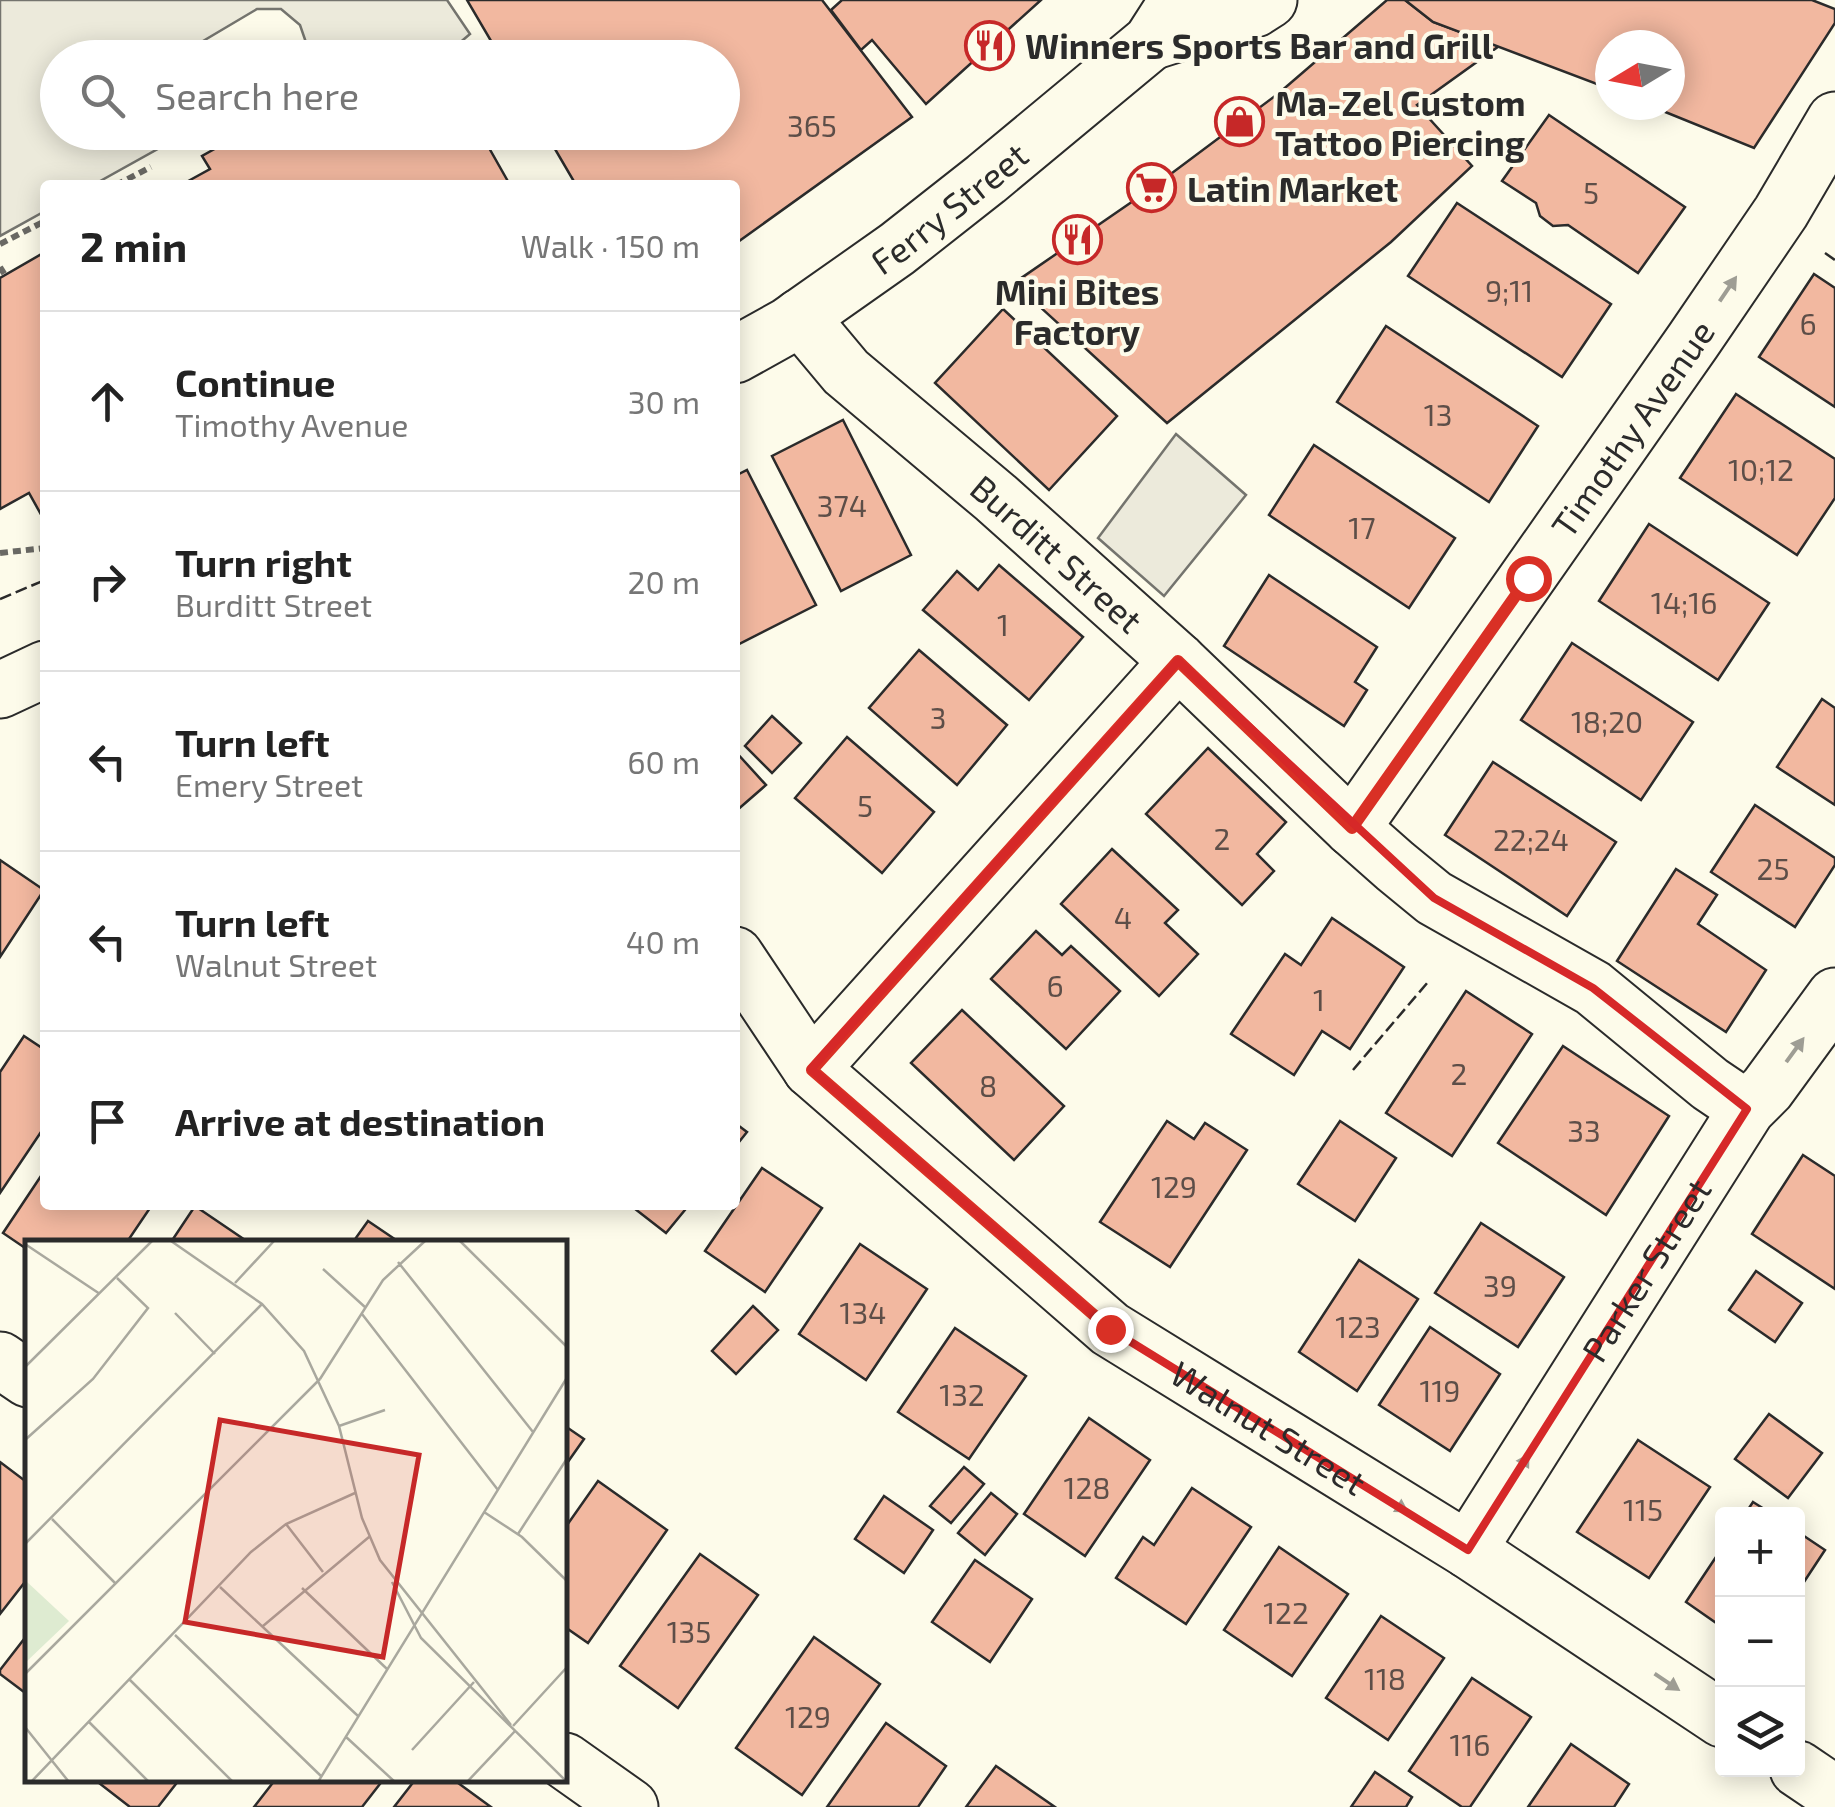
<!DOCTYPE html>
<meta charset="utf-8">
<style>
:root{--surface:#fff;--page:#f6f6f6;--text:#222;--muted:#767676;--line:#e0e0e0}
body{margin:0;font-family:"Exo 2",sans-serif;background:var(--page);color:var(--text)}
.controls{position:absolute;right:30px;bottom:30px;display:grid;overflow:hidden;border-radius:10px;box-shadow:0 5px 25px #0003}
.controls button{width:90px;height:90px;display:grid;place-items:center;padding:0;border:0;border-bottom:2px solid var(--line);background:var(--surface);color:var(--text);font:50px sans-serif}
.compass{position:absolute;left:1595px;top:30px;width:90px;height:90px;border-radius:50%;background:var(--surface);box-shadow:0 5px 25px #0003;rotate:260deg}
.stop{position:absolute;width:30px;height:30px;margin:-22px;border:8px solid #d93025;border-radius:50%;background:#fff}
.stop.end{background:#d93025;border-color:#fff;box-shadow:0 2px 10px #0008}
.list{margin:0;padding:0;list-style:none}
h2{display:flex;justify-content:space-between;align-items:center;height:130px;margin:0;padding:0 40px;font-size:42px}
h2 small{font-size:32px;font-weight:400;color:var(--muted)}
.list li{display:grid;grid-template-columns:65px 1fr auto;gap:30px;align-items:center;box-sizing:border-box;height:180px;padding:0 40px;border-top:2px solid var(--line)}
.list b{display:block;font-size:38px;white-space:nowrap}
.list p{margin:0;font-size:32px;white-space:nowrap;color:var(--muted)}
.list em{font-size:32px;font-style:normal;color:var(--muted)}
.icon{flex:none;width:55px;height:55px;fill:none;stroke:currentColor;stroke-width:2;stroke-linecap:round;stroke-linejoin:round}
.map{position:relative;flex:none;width:1835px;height:1807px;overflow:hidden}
.search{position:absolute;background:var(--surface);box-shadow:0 5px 25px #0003;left:40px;top:40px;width:700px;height:110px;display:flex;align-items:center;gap:25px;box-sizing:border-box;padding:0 35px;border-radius:55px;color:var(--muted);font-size:38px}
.panel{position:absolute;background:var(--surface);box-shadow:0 5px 25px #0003;left:40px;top:180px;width:700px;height:1030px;border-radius:10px}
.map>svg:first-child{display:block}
.parking{fill:#eceadb;stroke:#74746e;stroke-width:2.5}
.building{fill:#f2b8a0;stroke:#2b2b2b;stroke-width:2.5}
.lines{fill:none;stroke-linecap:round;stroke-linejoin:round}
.minor-casing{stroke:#2b2b2b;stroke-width:59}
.major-casing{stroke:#2b2b2b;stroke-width:59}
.path{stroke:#6a6964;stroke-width:6;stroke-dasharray:8 5;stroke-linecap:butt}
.minor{stroke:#fdfbea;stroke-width:55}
.major{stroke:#fdfbea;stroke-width:55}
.fence{stroke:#2b2b2b;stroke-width:2.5;stroke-dasharray:12 5;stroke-linecap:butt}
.oneway{fill:#9e9d94}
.route{stroke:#d93025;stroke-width:12}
.marked{fill:none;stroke:#d62828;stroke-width:8;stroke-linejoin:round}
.labels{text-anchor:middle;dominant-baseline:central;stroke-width:8;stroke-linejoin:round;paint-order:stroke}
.number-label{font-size:30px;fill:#5d4e48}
.poi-label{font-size:35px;font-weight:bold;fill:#2b2b2b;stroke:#fdfbea;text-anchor:start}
.street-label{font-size:35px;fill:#2b2b2b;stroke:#fdfbea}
.inset-road{fill:none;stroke:#a9a89e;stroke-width:2.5}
.view{fill:#c62828;fill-opacity:0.15;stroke:#c62828;stroke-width:5}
.inset-edge{fill:none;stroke:#2b2b2b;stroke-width:5}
</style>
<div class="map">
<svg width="1835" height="1807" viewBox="0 0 1835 1807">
<rect width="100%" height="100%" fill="#fdfbea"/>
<g class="parking">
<path d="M 0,0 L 447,0 L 470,34 L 443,57 L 311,57 L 300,25 L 281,9 L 257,9 L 176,57 L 58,58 L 58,132 L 155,133 L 163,146 L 93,185 L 45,185 L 45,211 L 0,236 Z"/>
<path d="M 1176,434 L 1246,495 L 1164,596 L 1098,538 Z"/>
</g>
<g class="building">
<path d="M 467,0 L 822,0 L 912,117 L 735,244 L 735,185 L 576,185 L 545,132 L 722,132 L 722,58 L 501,58 Z"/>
<path d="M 1041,0 L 926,104 L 872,40 L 861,50 L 831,10 L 842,0 Z"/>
<path d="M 1387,0 L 1405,0 L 1433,22 L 1499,46 L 1417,105 L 1472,166 L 1391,242 L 1167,423 L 1014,283 L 1152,188 L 1279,93 Z"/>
<path d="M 1405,0 L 1812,0 L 1835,9 L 1835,23 L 1754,148 L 1648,105 L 1670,105 L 1670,45 L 1610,45 L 1610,89 L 1433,22 Z"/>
<path d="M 1549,115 L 1685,207 L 1638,273 L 1568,225 L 1553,226 L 1540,216 L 1536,203 L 1502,181 Z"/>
<path d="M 245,132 L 480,132 L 510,185 L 181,185 L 210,169 L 202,156 Z"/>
<path d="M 1457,203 L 1611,304 L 1562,377 L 1408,276 Z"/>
<path d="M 45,252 L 45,517 L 43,518 L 29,493 L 0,509 L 0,278 Z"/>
<path d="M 1814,274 L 1835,288 L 1835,407 L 1759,357 Z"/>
<path d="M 1003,309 L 1117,416 L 1049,490 L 935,383 Z"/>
<path d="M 1386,326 L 1538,426 L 1489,502 L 1337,402 Z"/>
<path d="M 1736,394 L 1835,459 L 1835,498 L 1797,555 L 1680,478 Z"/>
<path d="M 843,420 L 911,555 L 841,591 L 772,456 Z"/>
<path d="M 1314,445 L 1455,538 L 1409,608 L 1269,515 Z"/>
<path d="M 747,470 L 816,605 L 739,644 L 735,637 L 735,476 Z"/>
<path d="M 1649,524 L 1769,603 L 1718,680 L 1599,601 Z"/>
<path d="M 999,565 L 1083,637 L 1029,700 L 923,610 L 957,571 L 978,590 Z"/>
<path d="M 1269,575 L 1377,647 L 1355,682 L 1367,690 L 1344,726 L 1224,646 Z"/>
<path d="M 1572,643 L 1693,722 L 1641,800 L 1521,720 Z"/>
<path d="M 919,650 L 1007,725 L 957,785 L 869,708 Z"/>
<path d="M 1822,699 L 1835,708 L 1835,805 L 1777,767 Z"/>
<path d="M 772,716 L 801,743 L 772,773 L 745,746 Z"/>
<path d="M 847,737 L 934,812 L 882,873 L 795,798 Z"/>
<path d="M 1208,748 L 1286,822 L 1257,854 L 1274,871 L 1242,905 L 1146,814 Z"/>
<path d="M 735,751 L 766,785 L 735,812 Z"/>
<path d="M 1493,762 L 1616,842 L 1567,916 L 1445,835 Z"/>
<path d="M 1755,805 L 1835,858 L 1835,865 L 1795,927 L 1711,872 Z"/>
<path d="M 1112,849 L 1178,910 L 1165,923 L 1198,954 L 1159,996 L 1061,904 Z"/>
<path d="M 0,860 L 44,890 L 0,957 Z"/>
<path d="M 1676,869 L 1717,895 L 1698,924 L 1766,970 L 1726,1032 L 1617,961 Z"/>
<path d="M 1332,918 L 1404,967 L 1350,1049 L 1322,1031 L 1294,1075 L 1231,1034 L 1285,954 L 1301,965 Z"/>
<path d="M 1036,931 L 1062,955 L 1071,946 L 1120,991 L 1066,1049 L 991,979 Z"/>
<path d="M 1466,991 L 1532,1034 L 1452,1156 L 1386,1113 Z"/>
<path d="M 962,1010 L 1064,1106 L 1014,1160 L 911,1063 Z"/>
<path d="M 24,1036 L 45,1050 L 45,1126 L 0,1193 L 0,1072 Z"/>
<path d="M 1563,1046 L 1669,1116 L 1606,1215 L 1498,1143 Z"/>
<path d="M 1167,1121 L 1194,1139 L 1205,1123 L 1247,1150 L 1170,1267 L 1100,1222 Z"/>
<path d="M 1340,1121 L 1396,1158 L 1355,1221 L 1298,1184 Z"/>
<path d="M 735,1123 L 747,1132 L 735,1147 Z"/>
<path d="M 1803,1155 L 1835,1176 L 1835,1289 L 1752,1234 Z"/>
<path d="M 762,1168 L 822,1208 L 765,1292 L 705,1251 Z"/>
<path d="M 45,1170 L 45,1205 L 152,1205 L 127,1242 L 28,1242 L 28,1250 L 3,1233 Z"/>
<path d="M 630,1205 L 689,1205 L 666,1233 Z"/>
<path d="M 195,1206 L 248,1242 L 171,1242 Z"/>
<path d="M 368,1221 L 399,1242 L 353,1242 Z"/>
<path d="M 1481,1223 L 1564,1277 L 1518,1347 L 1435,1293 Z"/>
<path d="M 860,1244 L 927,1289 L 866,1380 L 799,1334 Z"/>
<path d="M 1359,1260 L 1418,1299 L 1357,1391 L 1299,1352 Z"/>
<path d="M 1756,1271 L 1802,1303 L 1775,1342 L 1729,1310 Z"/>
<path d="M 753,1306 L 778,1330 L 736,1374 L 712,1351 Z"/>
<path d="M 1430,1327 L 1500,1374 L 1450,1451 L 1379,1405 Z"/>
<path d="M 955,1328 L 1026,1376 L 969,1459 L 898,1412 Z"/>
<path d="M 1769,1414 L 1822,1453 L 1788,1498 L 1735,1459 Z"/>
<path d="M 1089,1418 L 1150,1460 L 1085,1556 L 1024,1514 Z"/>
<path d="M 565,1426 L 584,1439 L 565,1466 Z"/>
<path d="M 1638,1440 L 1710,1487 L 1649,1578 L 1577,1532 Z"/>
<path d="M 0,1462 L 28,1483 L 28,1578 L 0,1614 Z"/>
<path d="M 964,1467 L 984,1484 L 951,1523 L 930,1506 Z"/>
<path d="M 598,1481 L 667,1530 L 588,1643 L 565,1627 L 565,1528 Z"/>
<path d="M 1192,1488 L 1251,1527 L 1186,1624 L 1116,1578 L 1143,1537 L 1154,1545 Z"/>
<path d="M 991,1493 L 1017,1514 L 985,1555 L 958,1533 Z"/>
<path d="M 884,1496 L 933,1530 L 904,1573 L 855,1539 Z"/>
<path d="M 1753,1502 L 1772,1514 L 1745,1514 Z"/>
<path d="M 1798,1532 L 1825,1550 L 1798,1591 Z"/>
<path d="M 1279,1547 L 1348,1594 L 1292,1676 L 1224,1630 Z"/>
<path d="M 1722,1548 L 1722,1627 L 1686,1602 Z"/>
<path d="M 700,1554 L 758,1595 L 678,1708 L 620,1666 Z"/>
<path d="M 975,1560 L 1032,1599 L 990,1662 L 932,1622 Z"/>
<path d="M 1381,1616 L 1444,1658 L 1388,1740 L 1326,1698 Z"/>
<path d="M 28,1634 L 28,1695 L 0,1674 L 0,1670 Z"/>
<path d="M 814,1637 L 880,1684 L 802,1795 L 736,1748 Z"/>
<path d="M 1472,1678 L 1531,1717 L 1470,1807 L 1462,1807 L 1409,1771 Z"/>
<path d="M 886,1723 L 946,1766 L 918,1807 L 827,1807 Z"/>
<path d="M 1571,1744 L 1629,1784 L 1614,1807 L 1528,1807 Z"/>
<path d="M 996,1766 L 1055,1807 L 966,1807 Z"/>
<path d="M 1375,1772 L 1412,1797 L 1406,1807 L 1351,1807 Z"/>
<path d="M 101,1780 L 179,1780 L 158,1807 L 130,1807 L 99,1783 Z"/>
<path d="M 275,1780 L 383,1780 L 362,1807 L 254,1807 Z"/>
<path d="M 415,1780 L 454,1780 L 491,1807 L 394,1807 Z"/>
</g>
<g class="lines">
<defs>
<g id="minor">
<path id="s1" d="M 800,317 L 846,372 L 996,498 L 1178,661 L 1352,828 L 1395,866 L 1434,898 L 1593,988 L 1710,1084 L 1747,1109"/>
<path id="s2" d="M 1352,828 L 1693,341 L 1781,212 L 1835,120"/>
<path id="s3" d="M 735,955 L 811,1069 L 1110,1329 L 1468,1550 L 1722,1719"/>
<path d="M 811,1069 L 1178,661"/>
<path d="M 0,1360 L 28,1379"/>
<path id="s4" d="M 1468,1550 L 1747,1109 L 1767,1089 L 1835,996"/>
<path d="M 565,1761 L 630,1807"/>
<path d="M 1798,1769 L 1835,1794"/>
</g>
<g id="major">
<path d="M 1151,42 L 1255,9 L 1269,0"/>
<path id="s5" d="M 735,355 L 789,325 L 897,249 L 986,179 L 1151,42 L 1178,0"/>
<path d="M 0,690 L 45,669"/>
</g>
</defs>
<use href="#minor" class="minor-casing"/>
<use href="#major" class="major-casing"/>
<g class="path">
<path d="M 116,185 L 151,167"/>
<path d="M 0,244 L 45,221"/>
<path d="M 0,267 L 5,275"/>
<path d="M 0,553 L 45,548"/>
</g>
<use href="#minor" class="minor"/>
<use href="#major" class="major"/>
<g class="fence">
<path d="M 1825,253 L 1835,260"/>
<path d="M 0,599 L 45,580"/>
<path d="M 1353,1070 L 1428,982"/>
</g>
</g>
<defs><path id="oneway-solid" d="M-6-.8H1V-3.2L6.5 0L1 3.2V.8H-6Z" transform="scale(2.5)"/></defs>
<g class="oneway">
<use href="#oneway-solid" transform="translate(1728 289) rotate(-56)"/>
<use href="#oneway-solid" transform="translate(1795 1050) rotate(-54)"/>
<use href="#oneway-solid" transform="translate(1521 1467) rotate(-58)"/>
<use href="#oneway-solid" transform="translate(1395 1504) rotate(32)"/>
<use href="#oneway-solid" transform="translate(1667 1682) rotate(34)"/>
</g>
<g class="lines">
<path class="route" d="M 1110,1329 L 812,1070 L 1178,661 L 1352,828 L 1528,578"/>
</g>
<path class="marked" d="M 1178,661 L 1434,898 L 1593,988 L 1747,1109 L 1468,1550 L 1110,1329 L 811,1069 Z"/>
<defs>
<symbol id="restaurant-ring" viewBox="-11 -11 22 22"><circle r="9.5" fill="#fdfbea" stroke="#c62828" stroke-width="1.5"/><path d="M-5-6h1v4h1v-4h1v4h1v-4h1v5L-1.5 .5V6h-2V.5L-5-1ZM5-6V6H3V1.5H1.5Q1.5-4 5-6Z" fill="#c62828"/></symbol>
<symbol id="shop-ring" viewBox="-11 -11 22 22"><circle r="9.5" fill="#fdfbea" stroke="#c62828" stroke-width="1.5"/><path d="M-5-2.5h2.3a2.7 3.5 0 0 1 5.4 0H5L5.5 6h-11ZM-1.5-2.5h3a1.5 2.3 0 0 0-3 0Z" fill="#c62828"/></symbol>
<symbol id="supermarket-ring" viewBox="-11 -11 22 22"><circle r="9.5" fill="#fdfbea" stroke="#c62828" stroke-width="1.5"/><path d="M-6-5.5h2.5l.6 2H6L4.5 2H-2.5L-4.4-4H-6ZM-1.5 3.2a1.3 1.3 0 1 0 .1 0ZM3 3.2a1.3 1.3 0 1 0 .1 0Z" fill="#c62828"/></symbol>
</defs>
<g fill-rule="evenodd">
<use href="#restaurant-ring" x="962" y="18" width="55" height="55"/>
<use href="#shop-ring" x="1212" y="94" width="55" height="55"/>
<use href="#supermarket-ring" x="1124" y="160" width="55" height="55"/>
<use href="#restaurant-ring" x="1050" y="212" width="55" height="55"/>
</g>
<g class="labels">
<g class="number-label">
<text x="812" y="125">365</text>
<text x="1591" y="192">5</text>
<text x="1509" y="290">9;11</text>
<text x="1808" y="323">6</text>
<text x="1438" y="414">13</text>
<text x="1761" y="469">10;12</text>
<text x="842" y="505">374</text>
<text x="1362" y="527">17</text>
<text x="1684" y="602">14;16</text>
<text x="1003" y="624">1</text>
<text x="938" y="717">3</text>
<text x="1607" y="721">18;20</text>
<text x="865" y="805">5</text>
<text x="1222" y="838">2</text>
<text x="1531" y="839">22;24</text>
<text x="1773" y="868">25</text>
<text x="1123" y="917">4</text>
<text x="1055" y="985">6</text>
<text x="1319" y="999">1</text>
<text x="1459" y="1073">2</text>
<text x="988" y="1085">8</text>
<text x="1584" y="1130">33</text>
<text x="1174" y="1186">129</text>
<text x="1500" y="1285">39</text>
<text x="863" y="1312">134</text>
<text x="1358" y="1326">123</text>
<text x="1440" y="1390">119</text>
<text x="962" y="1394">132</text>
<text x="1087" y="1487">128</text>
<text x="1643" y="1509">115</text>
<text x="1286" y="1612">122</text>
<text x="689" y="1631">135</text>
<text x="1385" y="1678">118</text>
<text x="808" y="1716">129</text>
<text x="1470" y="1744">116</text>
</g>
<g class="poi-label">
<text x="1025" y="45">Winners Sports Bar and Grill</text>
<text x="1275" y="102">Ma-Zel Custom<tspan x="1275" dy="40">Tattoo Piercing</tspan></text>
<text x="1187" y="188">Latin Market</text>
<text x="1077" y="291" text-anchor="middle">Mini Bites<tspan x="1077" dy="40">Factory</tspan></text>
</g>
<g class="street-label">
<text stroke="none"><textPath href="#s5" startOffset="260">Ferry Street</textPath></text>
<text stroke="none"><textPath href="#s2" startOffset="488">Timothy Avenue</textPath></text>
<text stroke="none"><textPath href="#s1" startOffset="350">Burditt Street</textPath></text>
<text stroke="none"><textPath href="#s4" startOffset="332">Parker Street</textPath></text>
<text stroke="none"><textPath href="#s3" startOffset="720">Walnut Street</textPath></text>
</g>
</g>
<g transform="translate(25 1240)">
<rect width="542" height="542" fill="#fdfbea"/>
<path d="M 1,341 L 44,381 L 0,423 L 0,343 Z" fill="#deebd1"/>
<path class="inset-road" d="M 146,1 L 237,64 L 279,111 L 314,186 L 337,278 L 355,320 L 486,485M 435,1 L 543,108M 0,4 L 75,54M 373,22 L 508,192M 298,29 L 341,68M 210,43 L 249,1M 150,73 L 190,114M 337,74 L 473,250M 0,127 L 127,1M 295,139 L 358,40 L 400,1M 314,186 L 360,170M 0,200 L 68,139 L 123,68 L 92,38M 459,272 L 497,297 L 543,342M 27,279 L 91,344M 261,284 L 298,332M 493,294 L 543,217M 0,304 L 237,64M 367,342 L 396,398 L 542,542M 195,347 L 333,476M 277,348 L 362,429M 238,386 L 344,297M 150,395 L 297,537M 0,434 L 295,139M 105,440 L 208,542M 64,482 L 124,542M 488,486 L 543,426M 0,487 L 44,542M 320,496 L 370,542M 387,510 L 449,442M 6,542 L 226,312 L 261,284 L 330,253M 293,542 L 543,136M 442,542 L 491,490"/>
<path class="view" d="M 195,180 L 394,215 L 358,417 L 160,382 Z"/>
<rect width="542" height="542" class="inset-edge"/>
</g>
</svg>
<div class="controls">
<button>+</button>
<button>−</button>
<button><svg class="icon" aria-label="layers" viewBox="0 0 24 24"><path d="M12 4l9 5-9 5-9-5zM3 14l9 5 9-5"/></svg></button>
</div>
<svg class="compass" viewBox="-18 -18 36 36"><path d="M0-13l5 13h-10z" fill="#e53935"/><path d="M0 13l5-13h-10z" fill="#767676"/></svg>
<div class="stop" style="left:1528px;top:578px"></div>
<div class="stop end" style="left:1110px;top:1329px"></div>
<div class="search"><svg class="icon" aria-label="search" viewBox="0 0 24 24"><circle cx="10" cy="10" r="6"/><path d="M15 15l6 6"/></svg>Search here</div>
<section class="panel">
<h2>2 min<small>Walk · 150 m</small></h2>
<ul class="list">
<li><svg class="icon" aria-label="ahead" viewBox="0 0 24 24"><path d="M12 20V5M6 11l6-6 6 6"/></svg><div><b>Continue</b><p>Timothy Avenue</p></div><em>30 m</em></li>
<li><svg class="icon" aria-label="right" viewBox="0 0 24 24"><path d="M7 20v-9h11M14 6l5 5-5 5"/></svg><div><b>Turn right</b><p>Burditt Street</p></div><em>20 m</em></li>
<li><svg class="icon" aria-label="left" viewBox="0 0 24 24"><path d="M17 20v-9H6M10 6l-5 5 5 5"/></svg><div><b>Turn left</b><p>Emery Street</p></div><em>60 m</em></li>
<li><svg class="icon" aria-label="left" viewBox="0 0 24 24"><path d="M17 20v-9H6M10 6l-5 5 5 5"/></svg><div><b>Turn left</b><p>Walnut Street</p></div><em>40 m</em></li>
<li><svg class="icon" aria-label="arrive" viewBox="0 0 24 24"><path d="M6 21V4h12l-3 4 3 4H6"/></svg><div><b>Arrive at destination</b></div></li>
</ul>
</section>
</div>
